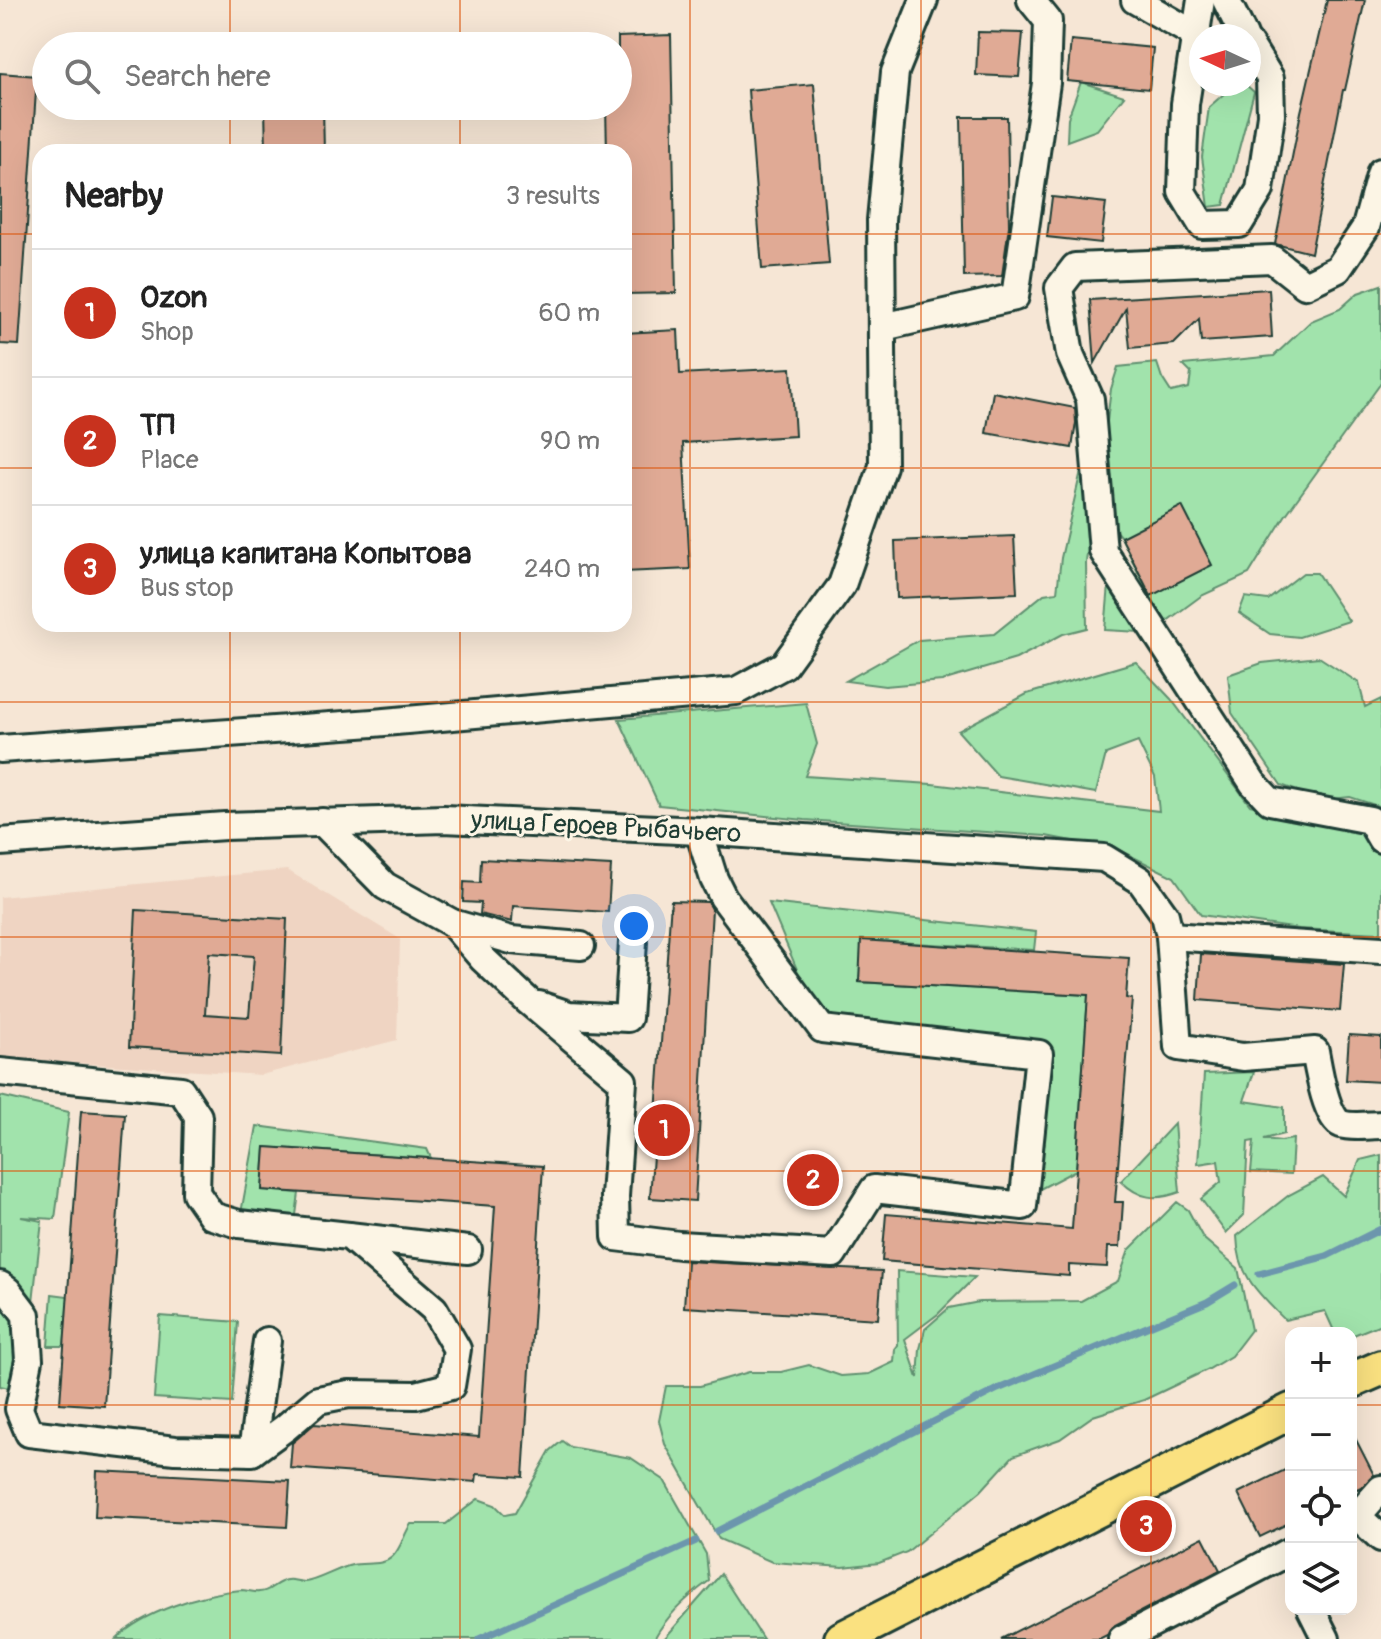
<!DOCTYPE html>
<meta charset="utf-8">
<style>
:root{--surface:#fff;--page:#f2f2f2;--text:#222;--muted:#767676;--line:#e0e0e0;--accent:#c8321e}
body{margin:0;font-family:Pangolin,sans-serif;background:var(--page);color:var(--text)}
.controls{position:absolute;right:24px;bottom:24px;display:grid;overflow:hidden;border-radius:16px;box-shadow:0 8px 32px #0002}
.controls button{width:72px;height:72px;display:grid;place-items:center;padding:0;border:0;border-bottom:2px solid var(--line);background:var(--surface);color:var(--text);font:40px sans-serif}
.compass{position:absolute;left:1189px;top:24px;width:72px;height:72px;border-radius:50%;background:var(--surface);box-shadow:0 8px 32px #0002;rotate:274deg}
.you{position:absolute;left:634px;top:926px;width:28px;height:28px;margin:-20px;border:6px solid #fff;border-radius:50%;background:#1a73e8;box-shadow:0 0 0 12px #1a73e833}
.badge{display:grid;place-items:center;width:52px;height:52px;border-radius:50%;background:var(--accent);color:#fff;font-size:26px;font-weight:700}
.pin{position:absolute;translate:-50% -50%;border:4px solid #fff;box-shadow:0 2px 8px #0006}
.list{margin:0;padding:0;list-style:none}
h2{display:flex;justify-content:space-between;align-items:center;height:104px;margin:0;padding:0 32px;font-size:34px}
h2 small{font-size:26px;font-weight:400;color:var(--muted)}
.list li{display:grid;grid-template-columns:52px 1fr auto;gap:24px;align-items:center;box-sizing:border-box;height:128px;padding:0 32px;border-top:2px solid var(--line)}
.list b{display:block;font-size:30px;white-space:nowrap}
.list p{margin:0;font-size:26px;white-space:nowrap;color:var(--muted)}
.list em{font-size:26px;font-style:normal;color:var(--muted)}
.icon{flex:none;width:44px;height:44px;fill:none;stroke:currentColor;stroke-width:2;stroke-linecap:round;stroke-linejoin:round}
.map{position:relative;flex:none;width:1381px;height:1639px;overflow:hidden}
.search{position:absolute;background:var(--surface);box-shadow:0 8px 32px #0002;left:32px;top:32px;width:600px;height:88px;display:flex;align-items:center;gap:20px;box-sizing:border-box;padding:0 28px;border-radius:44px;color:var(--muted);font-size:30px}
.panel{position:absolute;background:var(--surface);box-shadow:0 8px 32px #0002;left:32px;top:144px;width:600px;height:488px;border-radius:24px}
.map>svg:first-child{display:block}
.built{fill:#efd4c2}
.green{fill:#a1e3ac;stroke:#609070;stroke-width:2}
.lines{fill:none;stroke-linecap:round;stroke-linejoin:round}
.stream{stroke:#6c96ad;stroke-width:7}
.building{fill:#e0aa95;stroke:#1f3d34;stroke-width:2;fill-rule:evenodd}
.minor-casing{stroke:#1f3d34;stroke-width:32}
.major-casing{stroke:#1f3d34;stroke-width:40}
.minor{stroke:#fcf5e5;stroke-width:26}
.major{stroke:#fae180;stroke-width:34}
.grid{fill:none;stroke:#de580e;stroke-width:2;stroke-opacity:0.55}
.labels{text-anchor:middle;dominant-baseline:central;stroke-width:6;stroke-linejoin:round;paint-order:stroke}
.street-label{font-size:26px;fill:#1f3d34;stroke:#fcf5e5}
</style>
<div class="map">
<svg width="1381" height="1639" viewBox="0 0 1381 1639">
<rect width="100%" height="100%" fill="#f6e6d5"/>
<filter id="ink" filterUnits="userSpaceOnUse"><feTurbulence type="fractalNoise" baseFrequency=".0125" numOctaves="2"/><feDisplacementMap in="SourceGraphic" scale="16" xChannelSelector="R" yChannelSelector="G"/><feConvolveMatrix kernelMatrix="1 2 1 2 8 2 1 2 1" color-interpolation-filters="sRGB"/></filter>
<g filter="url(#ink)">
<path class="built" d="M 287,870 L 400,939 L 397,1040 L 261,1075 L 0,1058 L 0,897 Z"/>
<g class="green">
<path d="M 1081,82 L 1124,96 L 1097,130 L 1067,141 L 1068,118 Z"/>
<path d="M 1235,84 L 1245,84 L 1254,92 L 1224,205 L 1209,207 L 1202,157 L 1209,107 Z"/>
<path d="M 1381,285 L 1381,383 L 1285,516 L 1249,574 L 1201,596 L 1163,624 L 1121,537 L 1113,528 L 1112,491 L 1105,437 L 1111,389 L 1118,367 L 1157,363 L 1162,378 L 1171,392 L 1189,388 L 1191,373 L 1183,365 L 1274,356 L 1311,321 L 1340,309 L 1358,293 Z"/>
<path d="M 1086,449 L 1091,515 L 1086,563 L 1087,628 L 1063,634 L 1016,659 L 942,681 L 885,686 L 846,681 L 919,640 L 994,634 L 1044,594 L 1057,592 L 1061,558 Z"/>
<path d="M 1303,573 L 1317,573 L 1349,621 L 1299,637 L 1270,634 L 1239,613 L 1245,597 L 1268,600 Z"/>
<path d="M 1109,585 L 1139,632 L 1105,630 Z"/>
<path d="M 1319,657 L 1359,683 L 1365,707 L 1381,699 L 1381,807 L 1350,797 L 1322,800 L 1281,785 L 1232,713 L 1228,675 L 1262,663 Z"/>
<path d="M 1136,662 L 1171,699 L 1250,805 L 1364,832 L 1381,855 L 1381,933 L 1299,929 L 1201,915 L 1174,877 L 1119,850 L 1046,836 L 805,820 L 659,805 L 619,719 L 806,703 L 817,744 L 805,776 L 932,784 L 1159,811 L 1155,777 L 1138,742 L 1106,754 L 1096,793 L 998,776 L 958,731 L 1027,694 Z"/>
<path d="M 769,903 L 1036,932 L 1034,950 L 862,940 L 859,982 L 1088,995 L 1076,1170 L 1038,1190 L 1039,1054 L 822,1029 Z"/>
<path d="M 1254,1072 L 1244,1101 L 1284,1107 L 1284,1134 L 1264,1139 L 1281,1141 L 1293,1139 L 1291,1174 L 1251,1172 L 1254,1141 L 1248,1142 L 1244,1215 L 1226,1233 L 1201,1199 L 1221,1182 L 1218,1161 L 1198,1164 L 1204,1074 Z"/>
<path d="M 0,1096 L 69,1112 L 55,1219 L 21,1217 L 42,1221 L 23,1391 L 0,1386 Z"/>
<path d="M 1174,1124 L 1180,1192 C 1156,1201 1139,1199 1121,1181 Z"/>
<path d="M 257,1126 L 427,1149 L 431,1158 L 265,1147 L 262,1190 L 299,1193 L 294,1230 L 239,1224 Z"/>
<path d="M 1381,1155 L 1381,1324 L 1351,1336 L 1351,1333 L 1335,1333 L 1325,1311 L 1285,1320 C 1258,1293 1238,1276 1237,1236 L 1289,1195 L 1323,1177 L 1344,1196 L 1360,1160 Z"/>
<path d="M 1177,1202 L 1188,1210 L 1203,1238 L 1238,1268 L 1251,1330 L 1231,1356 L 1209,1369 L 1144,1400 L 1093,1416 L 1060,1439 L 1013,1456 L 981,1491 L 907,1552 L 879,1563 L 843,1567 L 772,1562 L 719,1539 L 665,1444 L 659,1421 L 666,1386 L 700,1386 L 749,1372 L 781,1372 L 809,1365 L 841,1376 L 869,1374 L 894,1362 L 895,1349 L 898,1345 L 897,1271 L 975,1277 L 938,1314 L 905,1339 L 918,1378 L 920,1349 L 925,1329 L 949,1308 L 979,1302 L 1081,1301 L 1118,1281 L 1129,1250 Z"/>
<path d="M 52,1294 L 68,1296 L 64,1346 L 48,1346 Z"/>
<path d="M 160,1316 L 238,1322 L 232,1403 L 154,1398 Z"/>
<path d="M 562,1441 L 570,1447 L 631,1458 L 664,1480 L 706,1554 L 709,1581 C 687,1597 667,1615 654,1639 L 116,1639 C 143,1612 202,1593 241,1590 C 247,1590 253,1593 259,1592 C 269,1592 273,1585 281,1582 C 290,1577 296,1582 305,1582 C 317,1581 338,1568 352,1565 C 365,1562 383,1567 393,1556 C 401,1548 404,1534 411,1524 L 446,1524 L 478,1499 L 495,1505 L 505,1515 L 515,1513 L 550,1451 Z"/>
<path d="M 721,1574 L 763,1639 L 664,1639 Z"/>
</g>
<g class="lines">
<g class="stream">
<path d="M 1259,1274 L 1327,1256 L 1381,1229"/>
<path d="M 717,1531 L 998,1389 L 1207,1302 L 1235,1285"/>
<path d="M 479,1639 L 696,1541"/>
</g>
</g>
<g class="building">
<path d="M 1327,0 L 1365,0 L 1345,90 L 1343,90 L 1311,253 L 1275,244 L 1301,112 Z"/>
<path d="M 978,32 L 1023,33 L 1019,77 L 976,75 Z"/>
<path d="M 671,35 L 676,293 L 624,294 L 624,152 L 607,152 L 606,106 L 618,106 L 618,37 Z"/>
<path d="M 1071,40 L 1153,48 L 1149,89 L 1067,81 Z"/>
<path d="M 0,73 L 37,76 L 19,345 L 0,344 Z"/>
<path d="M 814,84 L 829,264 L 762,269 L 748,90 Z"/>
<path d="M 265,106 L 323,106 L 324,152 L 266,152 Z"/>
<path d="M 961,117 L 1007,117 L 1009,226 L 1002,276 L 964,277 Z"/>
<path d="M 1052,197 L 1106,203 L 1101,243 L 1047,237 Z"/>
<path d="M 1269,289 L 1272,337 L 1201,342 L 1199,319 L 1174,344 L 1130,348 L 1126,308 L 1095,363 L 1090,300 Z"/>
<path d="M 678,330 L 680,374 L 791,368 L 795,436 L 683,443 L 690,569 L 624,572 L 624,333 Z"/>
<path d="M 993,392 L 1075,408 L 1076,423 L 1072,448 L 986,433 Z"/>
<path d="M 1182,506 L 1212,565 L 1151,596 L 1121,537 Z"/>
<path d="M 1014,536 L 1017,593 L 897,598 L 895,541 Z"/>
<path d="M 481,859 L 611,866 L 608,912 L 513,906 L 512,922 L 480,914 L 481,903 L 463,902 L 464,882 L 480,883 Z"/>
<path d="M 671,901 L 708,902 L 712,909 L 695,1201 L 650,1198 Z"/>
<path d="M 136,910 L 287,919 L 281,1056 L 129,1047 ZM 209,953 L 254,956 L 249,1017 L 205,1014 Z"/>
<path d="M 861,940 L 1129,958 L 1126,998 L 1132,999 L 1115,1202 L 1123,1202 L 1120,1247 L 1108,1247 L 1107,1267 L 1069,1265 L 1069,1276 L 882,1261 L 886,1214 L 1072,1229 L 1088,995 L 859,982 Z"/>
<path d="M 1201,954 L 1344,964 L 1340,1011 L 1198,1000 Z"/>
<path d="M 1349,1035 L 1381,1037 L 1381,1082 L 1346,1080 Z"/>
<path d="M 81,1111 L 125,1114 L 104,1406 L 60,1403 Z"/>
<path d="M 265,1147 L 543,1166 L 523,1477 L 477,1474 L 476,1482 L 290,1468 L 292,1443 L 314,1424 L 479,1437 L 495,1206 L 262,1190 Z"/>
<path d="M 804,1162 L 824,1164 L 822,1198 L 802,1196 Z"/>
<path d="M 687,1261 L 882,1271 L 878,1319 L 684,1307 Z"/>
<path d="M 1351,1430 L 1374,1475 L 1363,1486 L 1351,1492 Z"/>
<path d="M 1291,1467 L 1291,1522 L 1260,1537 L 1238,1493 Z"/>
<path d="M 97,1471 L 290,1481 L 287,1527 L 95,1517 Z"/>
<path d="M 1203,1537 L 1220,1570 L 1115,1625 L 1107,1635 L 1099,1639 L 1001,1639 Z"/>
</g>
<g class="lines">
<defs>
<g id="minor">
<path d="M 1135,0 L 1201,38"/>
<path d="M 1201,0 L 1185,104 L 1182,192 L 1202,225 L 1239,224 L 1260,190 L 1271,115 L 1270,78 L 1249,44"/>
<path d="M 1226,0 L 1244,36"/>
<path d="M 1381,172 L 1366,227 L 1338,269 L 1305,285 L 1272,259 L 1075,267 L 1059,288 L 1070,354 L 1090,399 L 1103,551 L 1253,783 L 1270,801 L 1370,820 L 1381,839"/>
<path d="M 883,327 L 1015,297 L 1046,83 L 1048,21 L 1031,0"/>
<path d="M 0,749 L 373,723 L 736,691 L 784,665 L 842,585 L 883,466 L 881,220 L 895,72 L 924,0"/>
<path d="M 322,822 L 385,886 L 452,923 L 483,959 L 528,1001 L 623,1081 L 615,1196 L 616,1237 L 679,1245 L 833,1254 L 874,1189 L 1023,1206 L 1039,1054 L 822,1029 L 723,897 L 714,879 L 699,831"/>
<path d="M 0,842 L 225,826 L 444,819 L 699,831 L 1104,858 L 1140,880 L 1165,915 L 1170,936 L 1178,1047 L 1243,1057 L 1315,1051 C 1318,1067 1326,1118 1341,1124 C 1352,1128 1370,1125 1381,1125"/>
<path d="M 452,923 L 511,940 L 581,946"/>
<path d="M 1170,936 L 1381,950"/>
<path d="M 539,1005 L 569,1015 L 628,1018 L 633,942"/>
<path d="M 0,1072 L 181,1090 L 198,1116 L 196,1193 L 212,1216 L 239,1224 L 349,1236 L 434,1309 L 457,1349 L 451,1386 L 416,1395 L 349,1394 L 318,1400 L 285,1428 L 252,1452 L 175,1450 L 29,1433 L 19,1409 L 29,1360 L 26,1315 L 8,1291 L 0,1285"/>
<path d="M 349,1236 L 468,1250"/>
<path d="M 252,1452 L 267,1341"/>
<path d="M 1357,1516 L 1381,1538"/>
<path d="M 1351,1519 L 1357,1516 L 1381,1489"/>
<path d="M 1311,1609 L 1326,1639"/>
<path d="M 1122,1639 L 1291,1551"/>
</g>
<g id="major">
<path d="M 1351,1381 L 1381,1368"/>
<path d="M 842,1639 L 1291,1411"/>
</g>
</defs>
<use href="#minor" class="minor-casing"/>
<use href="#major" class="major-casing"/>
<use href="#minor" class="minor"/>
<use href="#major" class="major"/>
</g>
</g>
<path class="grid" d="M 230,0 L 230,46M 460,0 L 460,46M 690,0 L 690,1639M 921,0 L 921,1639M 1151,0 L 1151,1639M 230,106 L 230,152M 460,106 L 460,152M 0,234 L 40,234M 624,234 L 1381,234M 0,468 L 40,468M 624,468 L 1381,468M 230,624 L 230,1639M 460,624 L 460,1639M 0,702 L 1381,702M 0,937 L 1381,937M 0,1171 L 1381,1171M 0,1405 L 1291,1405M 1351,1405 L 1381,1405"/>
<g class="labels">
<g class="street-label">
<text transform="translate(606 827) rotate(3)">улица Героев Рыбачьего</text>
</g>
</g>
</svg>
<div class="controls">
<button>+</button>
<button>−</button>
<button><svg class="icon" aria-label="locate" viewBox="0 0 24 24"><circle cx="12" cy="12" r="6"/><path d="M12 2v4M12 18v4M2 12h4M18 12h4"/></svg></button>
<button><svg class="icon" aria-label="layers" viewBox="0 0 24 24"><path d="M12 4l9 5-9 5-9-5zM3 14l9 5 9-5"/></svg></button>
</div>
<svg class="compass" viewBox="-18 -18 36 36"><path d="M0-13l5 13h-10z" fill="#e53935"/><path d="M0 13l5-13h-10z" fill="#767676"/></svg>
<div class="you"></div>
<div class="pin badge" style="left:664px;top:1130px">1</div>
<div class="pin badge" style="left:813px;top:1180px">2</div>
<div class="pin badge" style="left:1146px;top:1526px">3</div>
<div class="search"><svg class="icon" aria-label="search" viewBox="0 0 24 24"><circle cx="10" cy="10" r="6"/><path d="M15 15l6 6"/></svg>Search here</div>
<section class="panel">
<h2>Nearby<small>3 results</small></h2>
<ul class="list">
<li><span class="badge">1</span><div><b>Ozon</b><p>Shop</p></div><em>60 m</em></li>
<li><span class="badge">2</span><div><b>ТП</b><p>Place</p></div><em>90 m</em></li>
<li><span class="badge">3</span><div><b>улица капитана Копытова</b><p>Bus stop</p></div><em>240 m</em></li>
</ul>
</section>
</div>
